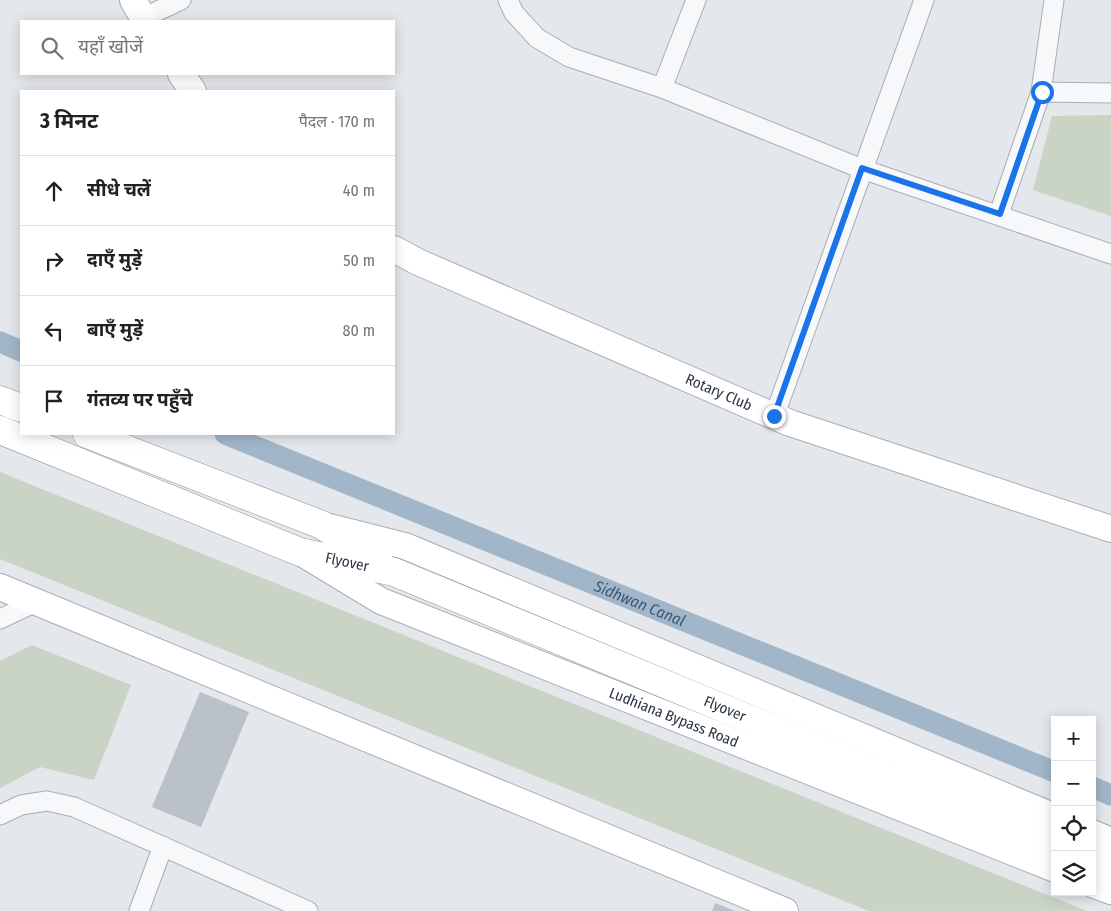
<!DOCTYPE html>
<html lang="hi">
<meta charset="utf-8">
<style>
:root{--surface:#fff;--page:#f2f2f2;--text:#202124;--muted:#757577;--line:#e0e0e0}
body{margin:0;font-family:"Fira Sans Condensed","Noto Sans Devanagari",sans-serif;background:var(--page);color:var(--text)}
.controls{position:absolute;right:15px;bottom:15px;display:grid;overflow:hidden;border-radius:0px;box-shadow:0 2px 12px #0003}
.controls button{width:45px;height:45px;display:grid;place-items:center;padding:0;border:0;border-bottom:1px solid var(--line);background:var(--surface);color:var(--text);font:25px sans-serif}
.stop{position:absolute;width:15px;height:15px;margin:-11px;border:4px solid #1a73e8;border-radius:50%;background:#fff}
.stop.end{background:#1a73e8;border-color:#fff;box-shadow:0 1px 5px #0008}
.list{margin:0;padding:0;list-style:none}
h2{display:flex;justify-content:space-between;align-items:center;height:65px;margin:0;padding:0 20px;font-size:21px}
h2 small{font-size:16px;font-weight:400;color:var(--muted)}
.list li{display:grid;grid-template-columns:32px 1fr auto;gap:15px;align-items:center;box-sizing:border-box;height:70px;padding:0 20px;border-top:1px solid var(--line)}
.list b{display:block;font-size:19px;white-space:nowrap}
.list em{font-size:16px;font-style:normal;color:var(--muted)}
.icon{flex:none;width:28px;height:28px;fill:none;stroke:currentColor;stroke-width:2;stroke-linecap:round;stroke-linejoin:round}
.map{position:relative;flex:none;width:1111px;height:911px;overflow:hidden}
.search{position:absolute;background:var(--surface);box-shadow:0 2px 12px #0003;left:20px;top:20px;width:375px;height:55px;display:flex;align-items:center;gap:12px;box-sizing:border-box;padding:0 18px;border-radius:0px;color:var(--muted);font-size:19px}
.panel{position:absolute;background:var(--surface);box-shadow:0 2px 12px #0003;left:20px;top:90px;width:375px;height:345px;border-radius:0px}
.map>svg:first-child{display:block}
.green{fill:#cad4c5}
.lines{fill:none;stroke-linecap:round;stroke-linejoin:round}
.canal{stroke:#a1b7c9;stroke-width:21}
.building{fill:#bbc1c8}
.street-casing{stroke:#a9aeb5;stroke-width:21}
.secondary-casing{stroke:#a9aeb5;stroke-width:28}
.highway-casing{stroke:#8c96a1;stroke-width:29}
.street{stroke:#f6f8f9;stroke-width:19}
.secondary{stroke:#fff;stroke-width:26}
.highway{stroke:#fff;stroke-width:28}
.route{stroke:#1a73e8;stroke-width:6}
.labels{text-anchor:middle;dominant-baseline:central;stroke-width:5;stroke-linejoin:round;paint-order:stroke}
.street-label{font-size:15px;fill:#2c3643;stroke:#f3f6f8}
.water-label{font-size:16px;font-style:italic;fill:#385775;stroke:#f3f6f8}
</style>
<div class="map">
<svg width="1111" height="911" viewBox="0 0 1111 911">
<rect width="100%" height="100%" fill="#e4e7eb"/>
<g class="green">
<path d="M 1111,115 L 1111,216 L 1033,190 L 1052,116 Z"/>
<path d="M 0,472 L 1087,911 L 869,911 L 0,559 Z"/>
<path d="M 32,645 L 131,685 L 94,780 L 40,767 L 0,788 L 0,661 Z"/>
</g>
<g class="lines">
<g class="canal">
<path d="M 0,342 L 21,351"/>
<path id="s1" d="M 225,434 L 1055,772"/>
<path d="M 1092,787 L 1111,795"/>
</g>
</g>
<g class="building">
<path d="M 200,692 L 249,712 L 201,827 L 152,807 Z"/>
<path d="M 715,903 L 735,911 L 712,911 Z"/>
</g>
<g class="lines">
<defs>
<g id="street">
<path d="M 508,0 L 514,13 L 537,38 L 569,57 L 662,88 L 862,169 L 1111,254"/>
<path d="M 143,18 L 181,0"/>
<path d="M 662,88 L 696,0"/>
<path d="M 1041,92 L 1054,0"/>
<path d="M 999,214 L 1041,92 L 1111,93"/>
<path d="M 774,417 L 924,0"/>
<path d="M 0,619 L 36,602"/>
<path d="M 0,815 L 21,805 L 47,801 L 74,807 L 308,911"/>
<path d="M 139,911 L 163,846"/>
</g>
<g id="secondary">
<path d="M 133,0 L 145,21"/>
<path d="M 181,74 L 193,91"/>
<path id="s2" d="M 394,249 L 418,262 L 790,423 L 1111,529"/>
<path d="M 330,527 L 405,546 L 1055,817"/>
<path id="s3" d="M 305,555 L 381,601 L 1055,869"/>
<path d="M 0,587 L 785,911"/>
<path d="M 1092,833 L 1111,841"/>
<path d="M 1092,884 L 1111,891"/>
</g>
<g id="highway">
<path d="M 0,400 L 21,408"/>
<path id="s4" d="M 0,430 L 300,552 L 394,572 L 1055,845"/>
<path d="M 87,434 L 322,525 L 380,563"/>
<path d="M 1092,860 L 1111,868"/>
</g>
</defs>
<use href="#street" class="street-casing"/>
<use href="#secondary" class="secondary-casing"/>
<use href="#highway" class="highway-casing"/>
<use href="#street" class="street"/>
<use href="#secondary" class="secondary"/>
<use href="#highway" class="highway"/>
</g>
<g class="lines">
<path class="route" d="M 774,416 L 862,168 L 1000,214 L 1042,92"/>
</g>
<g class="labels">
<g class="street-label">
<text stroke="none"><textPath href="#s2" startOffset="355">Rotary Club</textPath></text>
<text stroke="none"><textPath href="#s4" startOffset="372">Flyover</textPath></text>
<text stroke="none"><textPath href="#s4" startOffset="778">Flyover</textPath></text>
<text stroke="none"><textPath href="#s3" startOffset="404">Ludhiana Bypass Road</textPath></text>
</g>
<g class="water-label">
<text stroke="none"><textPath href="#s1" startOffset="448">Sidhwan Canal</textPath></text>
</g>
</g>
</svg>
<div class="controls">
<button>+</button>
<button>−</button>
<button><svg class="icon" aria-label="locate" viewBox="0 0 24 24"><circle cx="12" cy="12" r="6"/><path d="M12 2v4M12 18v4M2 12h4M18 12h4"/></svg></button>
<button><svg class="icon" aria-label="layers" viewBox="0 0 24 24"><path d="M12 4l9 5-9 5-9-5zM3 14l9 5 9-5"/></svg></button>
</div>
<div class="stop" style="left:1042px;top:92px"></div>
<div class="stop end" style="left:774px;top:416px"></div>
<div class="search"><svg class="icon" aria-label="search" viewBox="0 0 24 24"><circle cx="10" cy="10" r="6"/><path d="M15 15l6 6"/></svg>यहाँ खोजें</div>
<section class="panel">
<h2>3 मिनट<small>पैदल · 170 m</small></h2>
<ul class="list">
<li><svg class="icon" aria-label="ahead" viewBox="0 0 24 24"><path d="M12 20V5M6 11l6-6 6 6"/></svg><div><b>सीधे चलें</b></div><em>40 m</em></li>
<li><svg class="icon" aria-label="right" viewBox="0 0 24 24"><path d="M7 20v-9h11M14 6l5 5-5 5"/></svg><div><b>दाएँ मुड़ें</b></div><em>50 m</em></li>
<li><svg class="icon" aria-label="left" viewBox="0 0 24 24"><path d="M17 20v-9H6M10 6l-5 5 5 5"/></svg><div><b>बाएँ मुड़ें</b></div><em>80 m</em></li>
<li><svg class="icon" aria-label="arrive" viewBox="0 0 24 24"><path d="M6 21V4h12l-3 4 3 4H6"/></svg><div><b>गंतव्य पर पहुँचे</b></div></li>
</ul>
</section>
</div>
